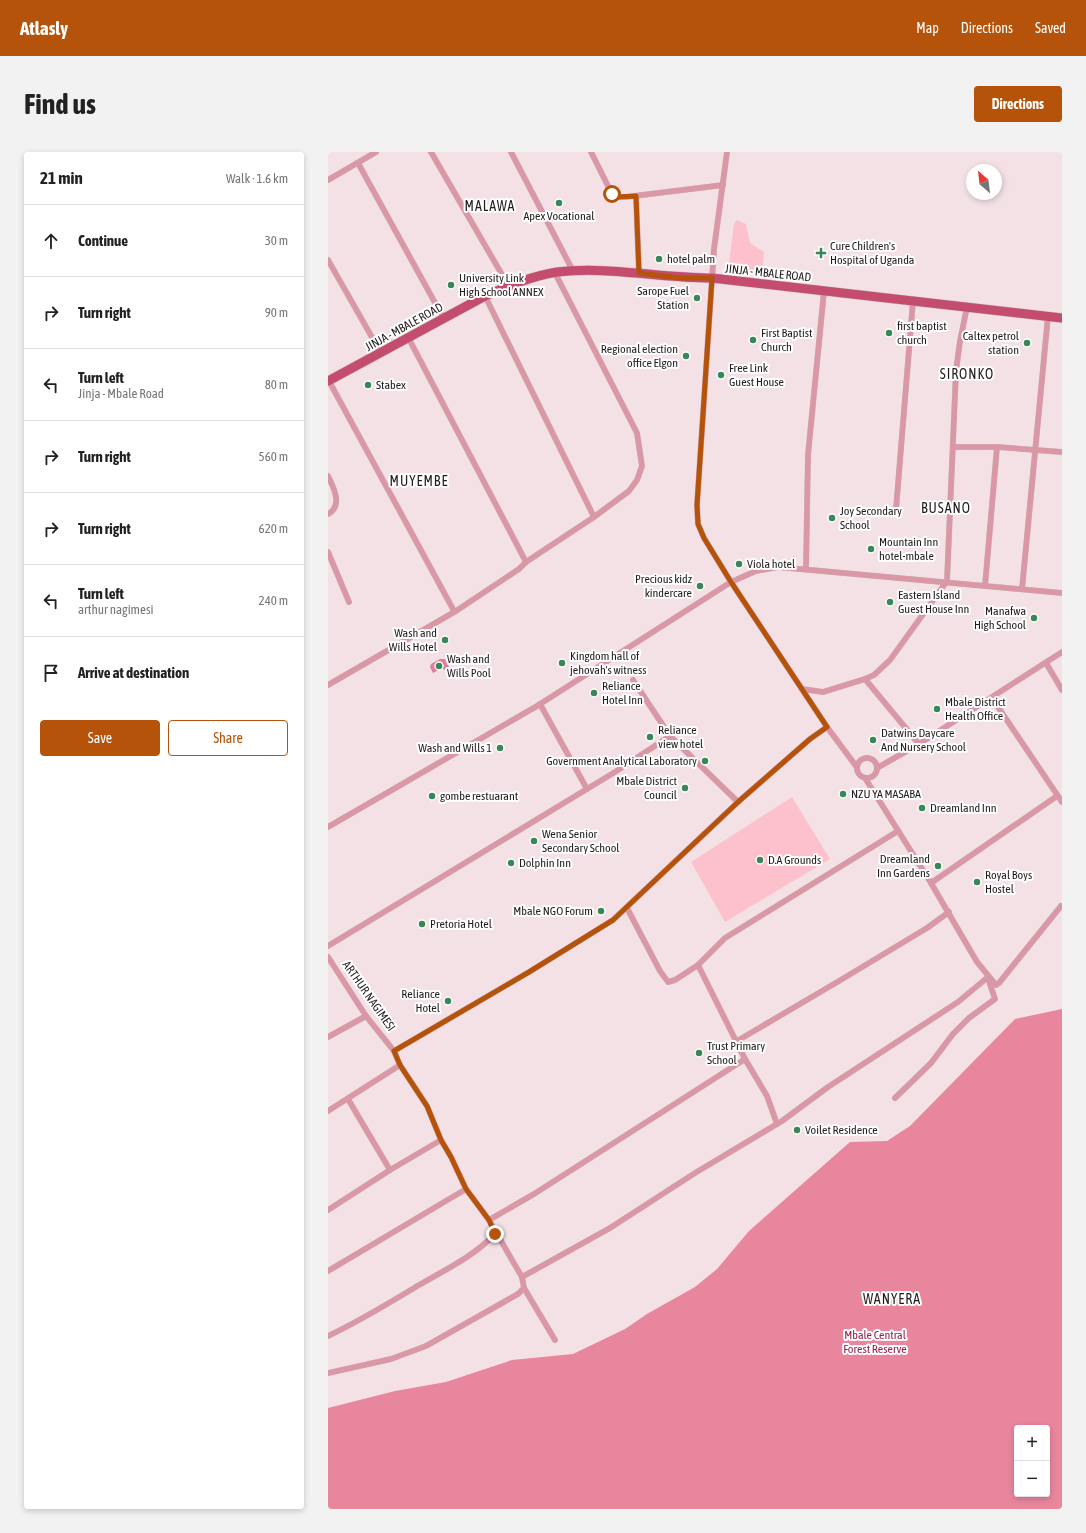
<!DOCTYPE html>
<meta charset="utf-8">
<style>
:root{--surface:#fff;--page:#f2f2f2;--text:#222;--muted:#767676;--line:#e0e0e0;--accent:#b45309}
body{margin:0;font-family:"Asap Condensed",sans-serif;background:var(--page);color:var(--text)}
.controls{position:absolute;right:12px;bottom:12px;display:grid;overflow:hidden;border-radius:4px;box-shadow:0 2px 6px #0003}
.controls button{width:36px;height:36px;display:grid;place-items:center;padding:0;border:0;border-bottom:1px solid var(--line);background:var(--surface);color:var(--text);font:20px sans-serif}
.compass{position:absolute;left:638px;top:12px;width:36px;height:36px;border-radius:50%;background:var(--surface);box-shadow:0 2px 6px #0003;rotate:332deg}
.stop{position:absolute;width:12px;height:12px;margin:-9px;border:3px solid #b45309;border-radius:50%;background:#fff}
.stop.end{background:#b45309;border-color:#fff;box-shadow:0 1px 4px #0008}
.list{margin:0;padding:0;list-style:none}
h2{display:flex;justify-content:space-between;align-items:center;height:52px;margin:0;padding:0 16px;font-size:17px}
h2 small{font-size:13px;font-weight:400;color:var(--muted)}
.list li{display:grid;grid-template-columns:26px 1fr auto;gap:12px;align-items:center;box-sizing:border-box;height:72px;padding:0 16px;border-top:1px solid var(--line)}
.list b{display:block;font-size:15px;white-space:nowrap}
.list p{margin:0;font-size:13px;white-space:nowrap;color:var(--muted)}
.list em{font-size:13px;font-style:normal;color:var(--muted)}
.actions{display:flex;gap:8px;padding:12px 16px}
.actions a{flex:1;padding:9px 0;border:1px solid var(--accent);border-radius:4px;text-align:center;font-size:14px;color:var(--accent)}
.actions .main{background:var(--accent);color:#fff}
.icon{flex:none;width:22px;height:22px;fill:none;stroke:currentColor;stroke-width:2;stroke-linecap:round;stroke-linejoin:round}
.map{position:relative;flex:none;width:734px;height:1357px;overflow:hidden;border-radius:4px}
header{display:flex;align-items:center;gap:24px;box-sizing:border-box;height:56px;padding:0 20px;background:var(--accent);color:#fff}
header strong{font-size:19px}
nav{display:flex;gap:22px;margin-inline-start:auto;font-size:14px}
.intro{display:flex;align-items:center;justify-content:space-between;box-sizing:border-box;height:96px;padding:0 24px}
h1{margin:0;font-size:28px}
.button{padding:10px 18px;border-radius:4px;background:var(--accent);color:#fff;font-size:14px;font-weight:700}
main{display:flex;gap:24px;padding:0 24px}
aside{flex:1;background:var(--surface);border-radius:4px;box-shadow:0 2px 6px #0003}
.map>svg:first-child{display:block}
.green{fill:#fdc1cd}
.forest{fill:#e8869e;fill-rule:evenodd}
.water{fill:#e07f97}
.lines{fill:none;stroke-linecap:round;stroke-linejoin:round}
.street-casing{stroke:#cebec1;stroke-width:6}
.primary-casing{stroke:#cebec1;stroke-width:10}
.street{stroke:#da97a6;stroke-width:5.5}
.primary{stroke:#c34c6f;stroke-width:9}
.route{stroke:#b45309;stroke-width:5}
.poi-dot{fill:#378758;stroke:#fff;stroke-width:1.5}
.labels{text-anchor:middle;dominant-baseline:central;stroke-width:4;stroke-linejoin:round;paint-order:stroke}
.poi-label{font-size:12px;fill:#231c1e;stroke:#fff;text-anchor:start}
.street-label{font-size:12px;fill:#231c1e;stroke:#fff}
.park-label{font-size:12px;fill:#931f49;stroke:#fff}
.quarter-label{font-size:14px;letter-spacing:1px;fill:#231c1e;stroke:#fff}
</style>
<header>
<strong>Atlasly</strong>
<nav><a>Map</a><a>Directions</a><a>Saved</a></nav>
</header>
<div class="intro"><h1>Find us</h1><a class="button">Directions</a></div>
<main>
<aside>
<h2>21 min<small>Walk · 1.6 km</small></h2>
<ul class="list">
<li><svg class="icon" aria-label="ahead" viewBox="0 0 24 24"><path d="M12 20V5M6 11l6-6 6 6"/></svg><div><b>Continue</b></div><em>30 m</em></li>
<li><svg class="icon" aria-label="right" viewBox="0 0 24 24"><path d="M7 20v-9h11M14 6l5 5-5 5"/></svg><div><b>Turn right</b></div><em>90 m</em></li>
<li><svg class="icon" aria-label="left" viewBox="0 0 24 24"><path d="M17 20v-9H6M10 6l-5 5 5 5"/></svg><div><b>Turn left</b><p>Jinja - Mbale Road</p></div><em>80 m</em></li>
<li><svg class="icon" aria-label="right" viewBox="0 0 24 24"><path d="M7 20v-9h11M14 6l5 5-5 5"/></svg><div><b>Turn right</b></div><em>560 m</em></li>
<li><svg class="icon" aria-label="right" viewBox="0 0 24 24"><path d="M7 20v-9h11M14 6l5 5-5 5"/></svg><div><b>Turn right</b></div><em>620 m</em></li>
<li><svg class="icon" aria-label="left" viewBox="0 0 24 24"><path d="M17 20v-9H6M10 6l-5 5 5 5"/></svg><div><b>Turn left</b><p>arthur nagimesi</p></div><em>240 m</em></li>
<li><svg class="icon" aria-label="arrive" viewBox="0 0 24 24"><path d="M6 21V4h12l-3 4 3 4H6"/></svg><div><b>Arrive at destination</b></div></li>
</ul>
<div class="actions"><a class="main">Save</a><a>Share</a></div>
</aside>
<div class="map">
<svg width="734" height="1357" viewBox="0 0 734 1357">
<rect width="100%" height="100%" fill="#f4e1e5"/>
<g class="green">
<path d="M 409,68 L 418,72 L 422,91 L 436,100 L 434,123 L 400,119 L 406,72 Z"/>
<path d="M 464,645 L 502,707 L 397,770 L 363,710 Z"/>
</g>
<path class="forest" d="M 734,857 L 734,1357 L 0,1357 L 0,1256 L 67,1239 L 118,1230 L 184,1208 L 245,1202 L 297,1177 L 319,1162 L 367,1135 L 389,1117 L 421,1079 L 522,990 L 559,989 L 582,974 L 687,867 ZM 689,1276 L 719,1276 L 719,1342 L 689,1342 Z"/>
<path class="water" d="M 112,507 L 117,507 L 121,515 L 116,518 L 114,516 L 105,521 L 102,515 L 103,512 Z"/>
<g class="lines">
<defs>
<g id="street">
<path d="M 103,0 L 180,133"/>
<path d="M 183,0 L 245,119"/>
<path d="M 263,0 L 284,42 L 289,45 L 298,45 L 395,33"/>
<path d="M 399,0 L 386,97 L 369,353 L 370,372 L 376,386 L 403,430 L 499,575 L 528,614"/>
<path d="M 30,11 L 116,167"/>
<path d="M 0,28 L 48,0"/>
<path d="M 308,44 L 311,121"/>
<path d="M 0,108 L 53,201"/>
<path d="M 157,144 L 266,365"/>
<path d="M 1,229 L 126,459"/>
<path d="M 626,295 L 669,295 L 734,300"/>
<path d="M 0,324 C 6,336 15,354 0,362"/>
<path d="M 568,357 L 585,149"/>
<path d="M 0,400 L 21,450"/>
<path d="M 198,410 L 266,365 L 301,339 L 309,328 L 314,314 L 309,281 L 227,121"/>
<path d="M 478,417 L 480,303 L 496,139"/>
<path d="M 657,434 L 669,295"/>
<path d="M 694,437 L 720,164"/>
<path d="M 718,511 L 734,538"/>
<path d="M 537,527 L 591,592"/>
<path d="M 305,528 L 342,584 L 410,650"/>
<path d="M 0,533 L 128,459 L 191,417 L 198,410 L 81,187"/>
<path d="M 474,537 L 495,540 L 537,527 L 546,523 L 562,508 L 619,429 L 628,219 L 632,189 L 639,155"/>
<path d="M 664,546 L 734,650"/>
<path d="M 212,552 L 259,637"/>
<circle cx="539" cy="616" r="10"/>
<path d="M 549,616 L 591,592 L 734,500"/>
<path d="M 537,626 L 603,731 L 649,810 L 668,833 L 671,831 L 733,754"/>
<path d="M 0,675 L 209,554 L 403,430 L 428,419 L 450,415 L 734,441"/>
<path d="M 603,731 L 729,644"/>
<path d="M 299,756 L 332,819 L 340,830 L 347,828 L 370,813 L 417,907 L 439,944 L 449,972"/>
<path d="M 0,794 L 287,620 L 342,584"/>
<path d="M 0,805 L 38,864 L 66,899 L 72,913 L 99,954 L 113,988 L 123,1005 L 138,1037 L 161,1068 L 184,1108 L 194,1125 L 196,1136 L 227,1188"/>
<path d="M 370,813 L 397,786 L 570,679"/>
<path d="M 0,885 L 38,864"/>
<path d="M 409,889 L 511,829 L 599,776 L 621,760"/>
<path d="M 66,899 L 201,820 L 285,768 L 410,650 L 482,587 L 499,575"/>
<path d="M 567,946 L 603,911 L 625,882 L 641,866 L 667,847 L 660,826"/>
<path d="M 20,947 L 62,1018"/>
<path d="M 0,959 L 72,913"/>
<path d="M 0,1058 L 62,1018 L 113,988"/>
<path d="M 161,1068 L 206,1042 L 417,907"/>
<path d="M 0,1119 L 138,1037"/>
<path d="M 194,1125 L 282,1076 L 367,1021 L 454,969 L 500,935 L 630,850 L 660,825"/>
<path d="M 0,1184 C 32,1169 61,1151 91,1133 C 117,1118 146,1104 167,1082"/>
<path d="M 0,1221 L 63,1207 L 98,1194 L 190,1142 L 196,1136"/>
</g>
<path id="primary" d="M 0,229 L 157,144 C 180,134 204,124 229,120 C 280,114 333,126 384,126 L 734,166"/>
</defs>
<use href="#street" class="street-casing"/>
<use href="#primary" class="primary-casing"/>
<use href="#street" class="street"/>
<use href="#primary" class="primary"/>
</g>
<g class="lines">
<path class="route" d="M 167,1082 L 161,1068 L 138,1037 L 123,1005 L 113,988 L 99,954 L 72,913 L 66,899 L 201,820 L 285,768 L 410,650 L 482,587 L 499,575 L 403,430 L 376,386 L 370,372 L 369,353 L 384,126 L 353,126 L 311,121 L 308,44 L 289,45 L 284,42"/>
</g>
<g class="poi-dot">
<circle cx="231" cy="51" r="4"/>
<path d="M491 95h4v4h4v4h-4v4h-4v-4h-4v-4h4z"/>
<circle cx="331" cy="107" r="4"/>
<circle cx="123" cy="133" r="4"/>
<circle cx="369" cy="146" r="4"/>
<circle cx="561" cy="181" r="4"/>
<circle cx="425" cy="188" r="4"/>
<circle cx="699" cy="191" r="4"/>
<circle cx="358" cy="204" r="4"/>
<circle cx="393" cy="223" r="4"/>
<circle cx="40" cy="233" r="4"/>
<circle cx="504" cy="366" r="4"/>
<circle cx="543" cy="397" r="4"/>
<circle cx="411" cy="412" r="4"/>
<circle cx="372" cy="434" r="4"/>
<circle cx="562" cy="450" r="4"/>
<circle cx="706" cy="466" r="4"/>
<circle cx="117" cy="488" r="4"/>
<circle cx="234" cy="511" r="4"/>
<circle cx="111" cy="514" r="4"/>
<circle cx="266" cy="541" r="4"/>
<circle cx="609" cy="557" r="4"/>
<circle cx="322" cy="585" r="4"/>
<circle cx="545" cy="588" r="4"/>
<circle cx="172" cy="596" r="4"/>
<circle cx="377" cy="609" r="4"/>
<circle cx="357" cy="636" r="4"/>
<circle cx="515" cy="642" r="4"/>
<circle cx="104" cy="644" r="4"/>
<circle cx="594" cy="656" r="4"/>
<circle cx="206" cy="689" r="4"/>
<circle cx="432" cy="708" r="4"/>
<circle cx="183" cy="711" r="4"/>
<circle cx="610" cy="714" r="4"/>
<circle cx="649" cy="730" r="4"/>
<circle cx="273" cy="759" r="4"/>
<circle cx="94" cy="772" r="4"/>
<circle cx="120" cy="849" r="4"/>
<circle cx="371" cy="901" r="4"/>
<circle cx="469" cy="978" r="4"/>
</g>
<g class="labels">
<g class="poi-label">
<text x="231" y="64" text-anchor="middle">Apex Vocational</text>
<text x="502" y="94">Cure Children's<tspan x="502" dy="14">Hospital of Uganda</tspan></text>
<text x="339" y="107">hotel palm</text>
<text x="131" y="126">University Link<tspan x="131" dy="14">High School ANNEX</tspan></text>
<text x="361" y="139" text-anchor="end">Sarope Fuel<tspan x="361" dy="14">Station</tspan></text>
<text x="569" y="174">first baptist<tspan x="569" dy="14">church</tspan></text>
<text x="433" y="181">First Baptist<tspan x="433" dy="14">Church</tspan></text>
<text x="691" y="184" text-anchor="end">Caltex petrol<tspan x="691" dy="14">station</tspan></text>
<text x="350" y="197" text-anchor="end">Regional election<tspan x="350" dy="14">office Elgon</tspan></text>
<text x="401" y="216">Free Link<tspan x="401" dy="14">Guest House</tspan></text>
<text x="48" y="233">Stabex</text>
<text x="512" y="359">Joy Secondary<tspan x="512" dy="14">School</tspan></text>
<text x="551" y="390">Mountain Inn<tspan x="551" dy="14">hotel-mbale</tspan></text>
<text x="419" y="412">Viola hotel</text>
<text x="364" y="427" text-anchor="end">Precious kidz<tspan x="364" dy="14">kindercare</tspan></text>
<text x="570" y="443">Eastern Island<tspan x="570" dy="14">Guest House Inn</tspan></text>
<text x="698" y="459" text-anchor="end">Manafwa<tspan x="698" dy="14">High School</tspan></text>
<text x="109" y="481" text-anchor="end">Wash and<tspan x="109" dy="14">Wills Hotel</tspan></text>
<text x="242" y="504">Kingdom hall of<tspan x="242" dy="14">jehovah's witness</tspan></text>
<text x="119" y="507">Wash and<tspan x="119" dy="14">Wills Pool</tspan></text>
<text x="274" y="534">Reliance<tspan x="274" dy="14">Hotel Inn</tspan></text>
<text x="617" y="550">Mbale District<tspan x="617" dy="14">Health Office</tspan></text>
<text x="330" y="578">Reliance<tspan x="330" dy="14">view hotel</tspan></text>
<text x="553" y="581">Datwins Daycare<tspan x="553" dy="14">And Nursery School</tspan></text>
<text x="164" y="596" text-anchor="end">Wash and Wills 1</text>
<text x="369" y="609" text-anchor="end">Government Analytical Laboratory</text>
<text x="349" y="629" text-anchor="end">Mbale District<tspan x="349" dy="14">Council</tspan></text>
<text x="523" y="642">NZU YA MASABA</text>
<text x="112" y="644">gombe restuarant</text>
<text x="602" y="656">Dreamland Inn</text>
<text x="214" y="682">Wena Senior<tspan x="214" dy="14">Secondary School</tspan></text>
<text x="602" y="707" text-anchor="end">Dreamland<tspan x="602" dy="14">Inn Gardens</tspan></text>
<text x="440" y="708">D.A Grounds</text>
<text x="191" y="711">Dolphin Inn</text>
<text x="657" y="723">Royal Boys<tspan x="657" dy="14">Hostel</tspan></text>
<text x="265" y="759" text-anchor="end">Mbale NGO Forum</text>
<text x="102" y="772">Pretoria Hotel</text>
<text x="112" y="842" text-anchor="end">Reliance<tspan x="112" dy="14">Hotel</tspan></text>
<text x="379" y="894">Trust Primary<tspan x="379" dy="14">School</tspan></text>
<text x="477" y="978">Voilet Residence</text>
</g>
<g class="street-label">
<text transform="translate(440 121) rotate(6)">JINJA - MBALE ROAD</text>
<text transform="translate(76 175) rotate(-29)">JINJA - MBALE ROAD</text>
<text transform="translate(41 844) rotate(55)">ARTHUR NAGIMESI</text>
</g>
<g class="park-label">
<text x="547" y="1183">Mbale Central<tspan x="547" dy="14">Forest Reserve</tspan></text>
</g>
<g class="quarter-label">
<text x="162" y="54">MALAWA</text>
<text x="639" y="222">SIRONKO</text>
<text x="91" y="329">MUYEMBE</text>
<text x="618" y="356">BUSANO</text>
<text x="564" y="1147">WANYERA</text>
</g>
</g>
</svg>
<div class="controls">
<button>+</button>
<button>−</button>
</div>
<svg class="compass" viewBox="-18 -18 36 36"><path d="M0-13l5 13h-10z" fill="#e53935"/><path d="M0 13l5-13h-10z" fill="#767676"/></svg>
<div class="stop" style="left:284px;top:42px"></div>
<div class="stop end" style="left:167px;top:1082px"></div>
</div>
</main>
